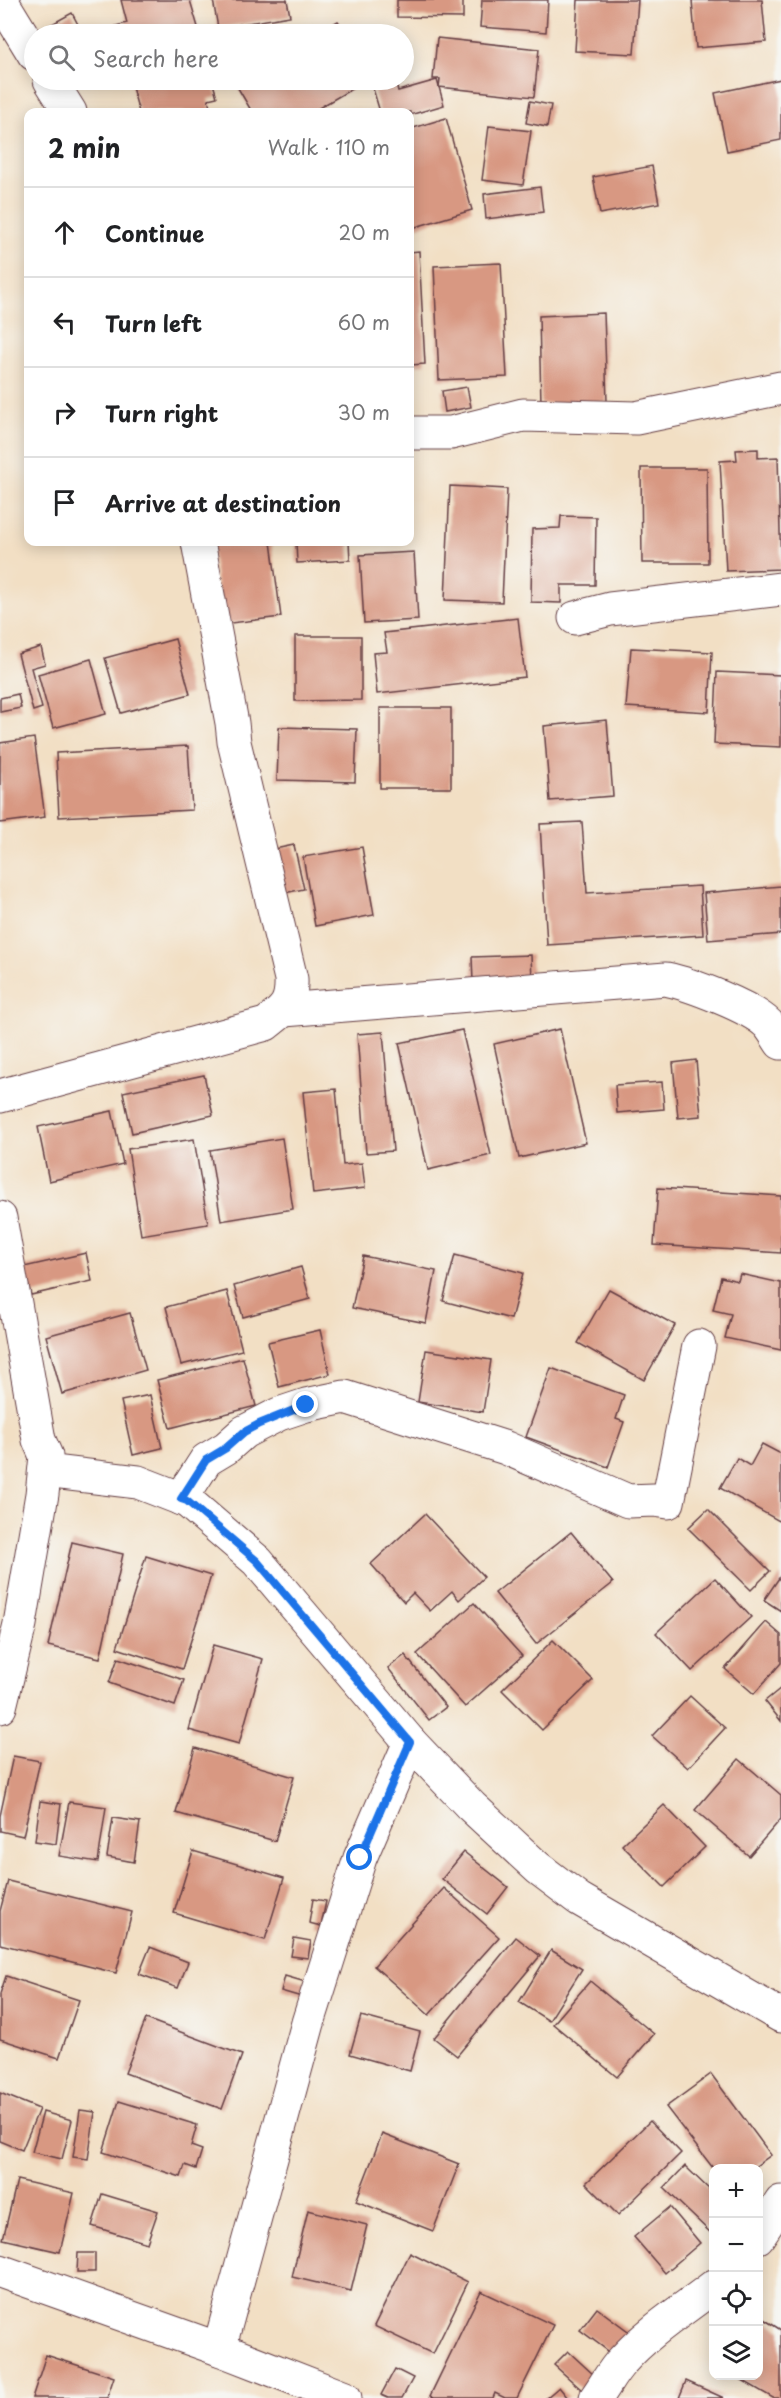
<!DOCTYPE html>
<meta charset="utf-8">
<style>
:root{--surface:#fff;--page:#f6f6f6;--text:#202124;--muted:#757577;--line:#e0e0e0}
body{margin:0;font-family:"Playpen Sans",sans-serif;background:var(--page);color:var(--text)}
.controls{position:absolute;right:18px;bottom:18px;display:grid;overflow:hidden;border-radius:12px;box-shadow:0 3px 15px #0003}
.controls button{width:54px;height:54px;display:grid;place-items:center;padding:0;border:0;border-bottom:2px solid var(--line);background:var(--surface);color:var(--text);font:30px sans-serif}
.stop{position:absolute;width:18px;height:18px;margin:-14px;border:4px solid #1a73e8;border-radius:50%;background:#fff}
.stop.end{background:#1a73e8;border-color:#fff;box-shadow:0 2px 6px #0008}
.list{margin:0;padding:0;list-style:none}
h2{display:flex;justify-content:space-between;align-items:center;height:78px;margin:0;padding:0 24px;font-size:26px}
h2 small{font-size:20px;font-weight:400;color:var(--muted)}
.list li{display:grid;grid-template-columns:39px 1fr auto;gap:18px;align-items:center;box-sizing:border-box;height:90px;padding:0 24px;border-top:2px solid var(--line)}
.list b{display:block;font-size:22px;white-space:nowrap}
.list em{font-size:20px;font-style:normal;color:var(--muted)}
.icon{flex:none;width:33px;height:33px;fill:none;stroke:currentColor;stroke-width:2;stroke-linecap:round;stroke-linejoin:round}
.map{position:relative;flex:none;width:781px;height:2398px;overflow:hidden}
.search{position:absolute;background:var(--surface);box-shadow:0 3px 15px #0003;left:24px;top:24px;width:390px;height:66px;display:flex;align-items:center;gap:15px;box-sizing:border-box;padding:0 21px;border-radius:33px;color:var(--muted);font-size:22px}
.panel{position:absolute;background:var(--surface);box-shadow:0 3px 15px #0003;left:24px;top:108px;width:390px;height:438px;border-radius:12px}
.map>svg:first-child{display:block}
.building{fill:#d89882}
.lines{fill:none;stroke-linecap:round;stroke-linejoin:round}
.minor-casing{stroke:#633c42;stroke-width:35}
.minor{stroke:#fff;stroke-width:33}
.route{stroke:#1a73e8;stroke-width:8}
</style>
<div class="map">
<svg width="781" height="2398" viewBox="0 0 781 2398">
<rect width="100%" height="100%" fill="#f6f6f2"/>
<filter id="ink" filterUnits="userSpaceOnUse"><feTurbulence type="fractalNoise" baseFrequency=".0167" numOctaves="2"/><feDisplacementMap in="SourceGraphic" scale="12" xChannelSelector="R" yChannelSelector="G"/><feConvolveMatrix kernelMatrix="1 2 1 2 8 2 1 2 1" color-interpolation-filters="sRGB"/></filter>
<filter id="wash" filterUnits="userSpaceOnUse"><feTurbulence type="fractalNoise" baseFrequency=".008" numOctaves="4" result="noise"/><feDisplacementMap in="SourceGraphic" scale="24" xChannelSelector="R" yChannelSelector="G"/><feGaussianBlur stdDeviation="1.35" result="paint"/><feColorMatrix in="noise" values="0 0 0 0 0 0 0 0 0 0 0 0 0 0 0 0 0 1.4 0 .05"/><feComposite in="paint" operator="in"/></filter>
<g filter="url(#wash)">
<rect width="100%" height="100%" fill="#f2dfc4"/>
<g id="blocks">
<g class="building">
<path d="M 121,0 L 190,0 L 200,34 L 118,34 L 116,26 L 127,23 Z"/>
<path d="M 213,0 L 287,0 L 290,16 L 218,28 Z"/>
<path d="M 397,0 L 463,0 L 463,18 L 397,17 Z"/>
<path d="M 482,0 L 548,0 L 546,32 L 480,27 Z"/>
<path d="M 578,0 L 638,0 L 634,54 L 575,51 Z"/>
<path d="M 692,0 L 762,0 L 766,42 L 696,48 Z"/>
<path d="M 72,13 L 83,34 L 44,34 L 41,30 Z"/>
<path d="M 338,21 L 347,34 L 316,34 Z"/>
<path d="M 437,38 L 539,49 L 534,97 L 439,87 L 440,79 L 433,79 Z"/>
<path d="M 781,79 L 781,140 L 727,151 L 715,93 Z"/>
<path d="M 130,80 L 212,80 L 217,97 L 208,99 L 211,112 L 139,112 Z"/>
<path d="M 241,80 L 367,80 L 312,112 L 252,112 L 235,83 Z"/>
<path d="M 381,80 L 395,80 L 398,91 L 437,80 L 444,105 L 410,115 L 410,112 L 380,112 L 371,82 Z"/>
<path d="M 530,101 L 551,105 L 547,127 L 526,123 Z"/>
<path d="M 446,118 L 472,210 L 412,228 L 410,221 L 410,129 Z"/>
<path d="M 489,126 L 531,131 L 523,185 L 482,180 Z"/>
<path d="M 652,166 L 659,203 L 600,214 L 593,177 Z"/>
<path d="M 540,187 L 543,212 L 486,219 L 484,194 Z"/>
<path d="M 419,251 L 425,364 L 410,365 L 410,252 Z"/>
<path d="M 501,263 L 507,377 L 439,380 L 434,266 Z"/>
<path d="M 604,313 L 607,402 L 541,404 L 539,316 Z"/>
<path d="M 410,365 L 411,365 L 412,381 L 410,381 Z"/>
<path d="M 467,387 L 471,407 L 445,412 L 442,391 Z"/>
<path d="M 758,449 L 758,458 L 778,457 L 781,569 L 726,571 L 720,461 L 737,460 L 736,450 Z"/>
<path d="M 641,468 L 707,468 L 708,563 L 642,563 Z"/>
<path d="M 450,486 L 507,489 L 502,602 L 445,600 Z"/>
<path d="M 561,516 L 596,517 L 595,585 L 561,585 L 561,603 L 531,602 L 532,529 L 560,528 Z"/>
<path d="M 211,542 L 271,542 L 281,617 L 222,624 Z"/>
<path d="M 296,542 L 349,542 L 350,560 L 297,563 Z"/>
<path d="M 414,552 L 418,620 L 364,623 L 360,555 Z"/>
<path d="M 518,618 L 525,677 L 377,694 L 373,653 L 387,652 L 384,633 Z"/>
<path d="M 295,636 L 361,636 L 361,700 L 295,701 Z"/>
<path d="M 175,639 L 190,694 L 121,713 L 105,658 Z"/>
<path d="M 41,647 L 45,664 L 31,668 L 42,708 L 33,711 L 18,654 Z"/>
<path d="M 631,648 L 712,652 L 709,712 L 626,707 Z"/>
<path d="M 91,659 L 106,714 L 53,728 L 38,674 Z"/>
<path d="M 717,672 L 781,675 L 781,747 L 714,744 Z"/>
<path d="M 18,694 L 21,708 L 0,712 L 0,698 Z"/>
<rect x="380" y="708" width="71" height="80"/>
<path d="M 607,720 L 613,796 L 550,801 L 544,726 Z"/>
<path d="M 279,727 L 357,729 L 355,782 L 277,780 Z"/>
<path d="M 34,738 L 45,817 L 0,823 L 0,743 Z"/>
<path d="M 188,746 L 192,810 L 59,817 L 56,753 Z"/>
<path d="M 582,822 L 587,893 L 700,886 L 703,935 L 547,945 L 540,824 Z"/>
<path d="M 294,845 L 304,889 L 279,894 L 270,850 Z"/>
<path d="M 362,847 L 374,915 L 315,926 L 303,857 Z"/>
<path d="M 781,886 L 781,934 L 708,940 L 704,893 Z"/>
<path d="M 531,955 L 532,980 L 473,982 L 472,957 Z"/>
<path d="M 560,1029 L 586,1143 L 519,1158 L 494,1044 Z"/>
<path d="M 462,1030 L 491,1155 L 428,1170 L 399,1043 Z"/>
<path d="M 383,1032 L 393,1151 L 366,1153 L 357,1034 Z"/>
<path d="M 696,1060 L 701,1116 L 678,1118 L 673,1063 Z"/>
<path d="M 204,1075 L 213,1115 L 132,1133 L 123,1092 Z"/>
<path d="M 662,1082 L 664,1109 L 617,1113 L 615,1085 Z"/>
<path d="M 336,1089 L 343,1165 L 362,1163 L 365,1188 L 313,1194 L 303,1092 Z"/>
<path d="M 112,1111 L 123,1164 L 49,1181 L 38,1127 Z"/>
<path d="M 282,1138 L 293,1209 L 221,1221 L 210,1150 Z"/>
<path d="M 194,1139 L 208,1224 L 141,1235 L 128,1149 Z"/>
<path d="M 658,1188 L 781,1196 L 781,1253 L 654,1245 Z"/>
<path d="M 86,1253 L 92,1281 L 31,1295 L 24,1267 Z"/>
<path d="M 455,1255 L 523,1273 L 511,1319 L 443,1301 Z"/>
<path d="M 363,1256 L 436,1271 L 426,1323 L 352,1308 Z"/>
<path d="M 301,1267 L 310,1299 L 243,1317 L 234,1286 Z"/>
<path d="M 740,1274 L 781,1283 L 781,1350 L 725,1338 L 731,1314 L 713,1310 L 721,1277 L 738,1281 Z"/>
<path d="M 609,1289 L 675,1325 L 644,1380 L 578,1343 Z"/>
<path d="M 227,1291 L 242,1350 L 181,1365 L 166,1307 Z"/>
<path d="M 130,1313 L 146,1370 L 62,1394 L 46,1336 Z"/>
<path d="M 320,1330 L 330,1374 L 279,1387 L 268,1342 Z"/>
<path d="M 426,1350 L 491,1360 L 483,1412 L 418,1402 Z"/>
<path d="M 243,1358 L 256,1406 L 170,1428 L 157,1380 Z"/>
<path d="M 551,1368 L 624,1395 L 616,1419 L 624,1422 L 608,1467 L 526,1437 Z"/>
<path d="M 150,1395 L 162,1448 L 133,1455 L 121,1401 Z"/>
<path d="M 762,1444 L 781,1454 L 781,1522 L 720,1488 L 737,1458 L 750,1466 Z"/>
<path d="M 708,1509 L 770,1571 L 751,1590 L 688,1528 Z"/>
<path d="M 425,1514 L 484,1577 L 459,1600 L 452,1591 L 430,1611 L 413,1593 L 404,1602 L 371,1564 Z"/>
<path d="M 571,1532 L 613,1583 L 536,1644 L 495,1593 Z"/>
<path d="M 72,1542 L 123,1554 L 100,1658 L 48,1646 Z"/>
<path d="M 146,1556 L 211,1576 L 182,1669 L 117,1648 Z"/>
<path d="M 781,1575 L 781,1611 L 764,1600 Z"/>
<path d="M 715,1578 L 751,1617 L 692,1671 L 656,1633 Z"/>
<path d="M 474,1603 L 522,1656 L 465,1707 L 417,1654 Z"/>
<path d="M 766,1622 L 781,1635 L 781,1663 L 754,1694 L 725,1669 Z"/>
<path d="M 553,1640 L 593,1680 L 542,1730 L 502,1690 Z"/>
<path d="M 213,1645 L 263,1659 L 239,1744 L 189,1730 Z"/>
<path d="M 405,1655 L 446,1707 L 429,1720 L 388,1668 Z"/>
<path d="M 118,1658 L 184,1680 L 175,1706 L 109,1683 Z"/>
<path d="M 781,1688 L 781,1721 L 765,1701 Z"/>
<path d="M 690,1696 L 725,1728 L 688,1768 L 652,1736 Z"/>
<path d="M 195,1748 L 294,1777 L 275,1841 L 176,1813 Z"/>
<path d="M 13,1756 L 40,1761 L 23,1836 L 0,1831 L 0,1816 Z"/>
<path d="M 739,1759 L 781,1795 L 781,1819 L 749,1856 L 695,1810 Z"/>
<path d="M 40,1801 L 61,1804 L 56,1844 L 35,1841 Z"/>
<path d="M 69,1802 L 106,1807 L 98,1862 L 59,1856 Z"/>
<path d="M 664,1805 L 705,1847 L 664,1887 L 622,1845 Z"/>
<path d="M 113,1818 L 140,1822 L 134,1862 L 107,1857 Z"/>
<path d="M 193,1851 L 284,1878 L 265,1940 L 174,1913 Z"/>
<path d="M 464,1852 L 508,1887 L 487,1914 L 442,1879 Z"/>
<path d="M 8,1881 L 132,1912 L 116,1973 L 0,1944 L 0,1911 Z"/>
<path d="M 444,1888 L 499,1937 L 429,2015 L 374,1966 Z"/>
<path d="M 313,1899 L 326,1901 L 321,1926 L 309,1923 Z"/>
<path d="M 516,1937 L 540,1956 L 457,2056 L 434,2038 Z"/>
<path d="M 294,1938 L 311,1941 L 308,1958 L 291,1956 Z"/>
<path d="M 150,1947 L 188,1962 L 178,1988 L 139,1974 Z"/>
<path d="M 551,1950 L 582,1969 L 549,2021 L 519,2002 Z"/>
<path d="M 6,1976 L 79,2000 L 59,2058 L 0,2039 L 0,1994 Z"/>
<path d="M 285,1976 L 309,1983 L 305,1998 L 281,1991 Z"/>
<path d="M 590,1981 L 654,2034 L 617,2077 L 553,2024 Z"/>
<path d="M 361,2016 L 420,2032 L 410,2071 L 350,2054 Z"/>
<path d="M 146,2019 L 242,2055 L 222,2109 L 125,2073 Z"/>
<path d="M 711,2074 L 771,2155 L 753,2168 L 713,2168 L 666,2107 Z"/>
<path d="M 0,2093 L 39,2109 L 22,2150 L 0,2141 Z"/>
<path d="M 119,2101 L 197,2125 L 191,2146 L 202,2150 L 196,2169 L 185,2165 L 181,2177 L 103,2152 Z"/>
<path d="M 80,2110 L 95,2112 L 88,2159 L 73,2157 Z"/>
<path d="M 43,2112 L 72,2120 L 62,2159 L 32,2152 Z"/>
<path d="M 650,2121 L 681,2153 L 618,2215 L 586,2183 Z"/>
<path d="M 382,2134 L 459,2164 L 433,2231 L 356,2201 Z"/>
<path d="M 685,2166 L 714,2194 L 714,2236 L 664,2188 Z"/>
<path d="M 17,2180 L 74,2193 L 60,2252 L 3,2239 Z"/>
<path d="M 102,2194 L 158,2211 L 147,2243 L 92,2226 Z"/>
<path d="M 670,2207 L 700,2243 L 665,2273 L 634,2237 Z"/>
<path d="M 308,2210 L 367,2225 L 351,2291 L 292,2277 Z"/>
<path d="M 78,2253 L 95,2253 L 95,2272 L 77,2272 Z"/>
<path d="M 410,2253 L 468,2282 L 433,2354 L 374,2326 Z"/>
<path d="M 481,2291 L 553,2325 L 517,2398 L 505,2398 L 495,2393 L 493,2398 L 434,2398 L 430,2396 Z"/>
<path d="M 597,2308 L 636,2337 L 619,2359 L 580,2330 Z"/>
<path d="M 762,2318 L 781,2330 L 781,2398 L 773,2398 L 735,2376 L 758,2376 L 758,2323 Z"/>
<path d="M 568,2351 L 595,2376 L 582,2390 L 554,2365 Z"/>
<path d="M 46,2355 L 114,2377 L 107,2398 L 32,2398 Z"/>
<path d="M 395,2369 L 413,2378 L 402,2398 L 388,2398 L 381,2395 Z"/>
<path d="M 686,2381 L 724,2398 L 679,2398 Z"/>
<path d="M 559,2387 L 568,2398 L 546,2398 Z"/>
</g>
</g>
</g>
<g filter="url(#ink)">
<use href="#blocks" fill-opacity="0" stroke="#633c42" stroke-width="1.5"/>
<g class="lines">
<defs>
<g id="minor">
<path d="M 1,0 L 34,54"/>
<path d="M 50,80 L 70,112"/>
<path d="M 410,433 L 451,433 L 523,415 L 636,418 L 781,388"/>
<path d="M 575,618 L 610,609 L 781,589"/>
<path d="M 284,1010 L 666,979 C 690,984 751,1007 768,1024 C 773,1030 777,1037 781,1043"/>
<path d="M 0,1096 L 266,1024 C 285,1009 292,1004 291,979 L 234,742 L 232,723 L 198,542"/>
<path d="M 0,1218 L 39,1440 L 46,1456 L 42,1494 L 20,1624 L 0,1707"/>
<path d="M 45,1471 L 138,1482 L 187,1501 L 257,1561 L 410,1742 L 471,1806 L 538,1868 L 579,1899 L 781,2016"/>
<path d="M 181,1499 L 206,1460 L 226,1448 L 244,1432 L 279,1414 L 306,1405 L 345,1397 L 506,1448 L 628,1501 L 654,1500 L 668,1502 L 699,1346"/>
<path d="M 758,2237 L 781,2202"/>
<path d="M 0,2271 L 219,2349 L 345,2398"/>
<path d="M 219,2349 L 308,2023 L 360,1858 L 410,1742"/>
<path d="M 596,2398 C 605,2386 612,2371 623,2360 C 649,2331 683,2310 714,2286"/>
</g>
</defs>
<use href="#minor" class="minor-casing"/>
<use href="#minor" class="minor"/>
</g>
</g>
<g class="lines" filter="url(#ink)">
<path class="route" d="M 306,1405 L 259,1424 L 244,1432 L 226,1448 L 206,1460 L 181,1499 L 187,1501 L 257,1561 L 410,1742 L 360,1858"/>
</g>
</svg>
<div class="controls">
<button>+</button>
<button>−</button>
<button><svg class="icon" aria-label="locate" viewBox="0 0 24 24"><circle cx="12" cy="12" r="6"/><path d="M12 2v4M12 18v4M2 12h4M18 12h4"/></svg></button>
<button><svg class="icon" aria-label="layers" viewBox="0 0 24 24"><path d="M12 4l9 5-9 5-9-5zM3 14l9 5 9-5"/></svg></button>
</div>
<div class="stop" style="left:360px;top:1858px"></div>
<div class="stop end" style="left:306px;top:1405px"></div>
<div class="search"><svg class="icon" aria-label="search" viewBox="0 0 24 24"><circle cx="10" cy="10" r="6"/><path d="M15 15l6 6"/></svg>Search here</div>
<section class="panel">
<h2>2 min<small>Walk · 110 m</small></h2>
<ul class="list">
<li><svg class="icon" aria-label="ahead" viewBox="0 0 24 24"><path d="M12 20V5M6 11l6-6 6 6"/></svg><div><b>Continue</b></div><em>20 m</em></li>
<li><svg class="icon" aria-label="left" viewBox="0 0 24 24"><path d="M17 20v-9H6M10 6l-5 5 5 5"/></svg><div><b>Turn left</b></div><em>60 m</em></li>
<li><svg class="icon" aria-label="right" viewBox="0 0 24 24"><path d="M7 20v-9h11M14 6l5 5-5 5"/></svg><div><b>Turn right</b></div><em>30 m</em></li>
<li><svg class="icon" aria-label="arrive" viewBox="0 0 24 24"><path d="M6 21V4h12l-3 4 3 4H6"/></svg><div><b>Arrive at destination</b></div></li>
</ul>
</section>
</div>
